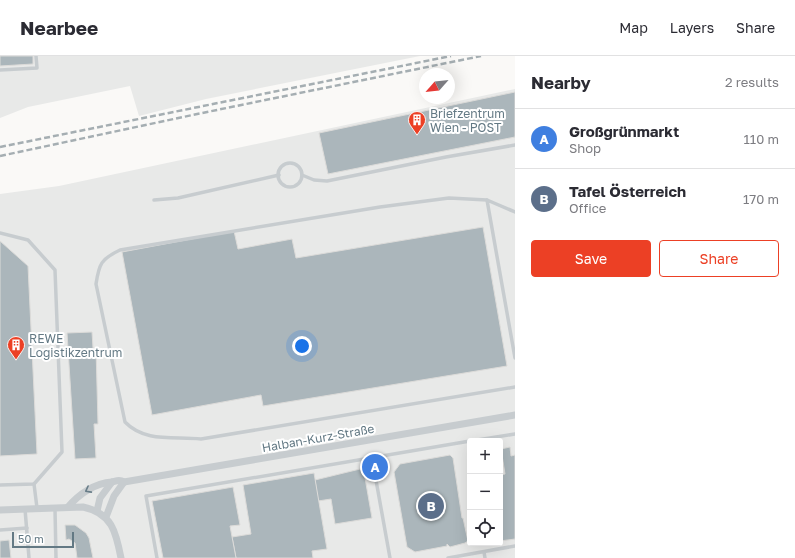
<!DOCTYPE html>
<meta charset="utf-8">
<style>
:root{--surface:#fff;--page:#f7f7f7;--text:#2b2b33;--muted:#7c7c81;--line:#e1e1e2;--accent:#ec4025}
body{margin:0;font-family:"Golos Text",sans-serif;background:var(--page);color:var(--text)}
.controls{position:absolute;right:12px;bottom:12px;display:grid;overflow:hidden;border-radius:4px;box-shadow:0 4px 16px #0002}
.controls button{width:36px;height:36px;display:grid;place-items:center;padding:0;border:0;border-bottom:1px solid var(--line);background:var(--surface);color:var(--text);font:20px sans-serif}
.compass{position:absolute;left:419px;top:12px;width:36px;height:36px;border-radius:50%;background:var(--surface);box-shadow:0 4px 16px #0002;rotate:243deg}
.scale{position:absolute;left:12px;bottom:10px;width:62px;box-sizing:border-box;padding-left:4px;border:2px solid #637984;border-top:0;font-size:11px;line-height:14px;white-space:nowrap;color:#637984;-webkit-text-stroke:3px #fff;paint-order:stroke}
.you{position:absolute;left:302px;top:290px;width:14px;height:14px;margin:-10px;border:3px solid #fff;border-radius:50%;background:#1a73e8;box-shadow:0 0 0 6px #1a73e833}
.badge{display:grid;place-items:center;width:26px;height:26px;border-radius:50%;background:var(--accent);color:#fff;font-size:13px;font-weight:700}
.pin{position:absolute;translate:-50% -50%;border:2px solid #fff;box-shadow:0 1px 4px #0006}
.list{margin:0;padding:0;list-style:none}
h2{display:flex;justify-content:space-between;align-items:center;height:52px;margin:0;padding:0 16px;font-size:17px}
h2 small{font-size:13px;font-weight:400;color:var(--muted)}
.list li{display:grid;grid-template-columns:26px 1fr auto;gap:12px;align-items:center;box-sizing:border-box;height:60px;padding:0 16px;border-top:1px solid var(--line)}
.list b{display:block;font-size:15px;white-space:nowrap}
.list p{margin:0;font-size:13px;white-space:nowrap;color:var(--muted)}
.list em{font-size:13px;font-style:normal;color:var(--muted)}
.actions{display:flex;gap:8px;padding:12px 16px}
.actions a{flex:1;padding:9px 0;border:1px solid var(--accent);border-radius:4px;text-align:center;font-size:14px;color:var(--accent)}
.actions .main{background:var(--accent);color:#fff}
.icon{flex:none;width:22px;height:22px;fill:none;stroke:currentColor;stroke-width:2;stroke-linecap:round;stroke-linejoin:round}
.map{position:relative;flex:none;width:515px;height:502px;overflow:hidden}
header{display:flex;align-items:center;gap:24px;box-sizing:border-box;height:56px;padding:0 20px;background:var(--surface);border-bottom:1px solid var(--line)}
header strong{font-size:19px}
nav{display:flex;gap:22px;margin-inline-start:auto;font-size:14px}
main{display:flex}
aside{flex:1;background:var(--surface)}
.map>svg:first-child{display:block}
.built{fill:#e8e9e8;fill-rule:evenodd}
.building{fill:#abb6bb;stroke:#dcdbd9}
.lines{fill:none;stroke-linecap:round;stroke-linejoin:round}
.lane{stroke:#c7cccf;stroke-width:3.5}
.street{stroke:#c7cccf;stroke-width:7}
.rail{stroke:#a5aeb2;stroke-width:2.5;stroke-dasharray:6 3;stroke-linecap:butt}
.oneway{stroke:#687d88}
.labels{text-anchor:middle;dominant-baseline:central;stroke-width:4;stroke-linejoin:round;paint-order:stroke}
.poi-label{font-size:12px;fill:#637984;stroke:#fff;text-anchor:start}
.street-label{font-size:12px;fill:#637984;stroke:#fff}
</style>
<header>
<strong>Nearbee</strong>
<nav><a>Map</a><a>Layers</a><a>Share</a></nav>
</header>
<main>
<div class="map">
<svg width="515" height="502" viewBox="0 0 515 502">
<rect width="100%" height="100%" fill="#faf9f7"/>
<g class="built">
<path d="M 0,0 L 420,0 L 206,43 L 139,60 L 130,30 L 28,51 L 0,62 Z"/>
<path d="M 515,33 L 515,502 L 0,502 L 0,138 L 59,130 ZM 470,385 L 500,385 L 500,487 L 470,487 Z"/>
</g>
<g class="building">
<path d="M 0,0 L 33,0 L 33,8 L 0,10 Z"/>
<path d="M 515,36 L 515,81 L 328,118 L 319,77 Z"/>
<path d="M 483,171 L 507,310 L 263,350 L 261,339 L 152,359 L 122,196 L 234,175 L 238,193 L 292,183 L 296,202 Z"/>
<path d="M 0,185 L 28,210 L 37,398 L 0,400 Z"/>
<path d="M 92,276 L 93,292 L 96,292 L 98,368 L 94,368 L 96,402 L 75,403 L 67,277 Z"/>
<path d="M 510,391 L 511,400 L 515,399 L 515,483 L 500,485 L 500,419 L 505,418 L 501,393 Z"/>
<path d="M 450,399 L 453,402 L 462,462 L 463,462 L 468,485 L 465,487 L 450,491 L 447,488 L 447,490 L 415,496 L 407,491 L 394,416 L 400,408 Z"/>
<path d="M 360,413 L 364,416 L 372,462 L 335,468 L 331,443 L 318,445 L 315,424 Z"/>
<path d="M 314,417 L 327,493 L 312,495 L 313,502 L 236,502 L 232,481 L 251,478 L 243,429 Z"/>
<path d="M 233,431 L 240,469 L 230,470 L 236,502 L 163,502 L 152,445 Z"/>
<path d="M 65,469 L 75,469 L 86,477 L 89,482 L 93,502 L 77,502 L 75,487 L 69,483 L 66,484 Z"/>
<path d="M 9,484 L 11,502 L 0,502 L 0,485 Z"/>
</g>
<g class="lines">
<g class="lane">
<path d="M 0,14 L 37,12 L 36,0"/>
<circle cx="290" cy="119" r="12"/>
<path d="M 302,119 L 314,124 L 327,125 L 446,101 L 515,89"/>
<path d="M 154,144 L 178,142 L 279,119"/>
<path d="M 487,144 L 449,142 L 380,151 L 120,194 C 101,203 99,208 96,228 L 125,366 C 145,387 175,380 201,383 L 515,331"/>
<path d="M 515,156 L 487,144 L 515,302"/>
<path d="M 0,177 L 28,184 L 55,214 L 62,396 L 34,428 L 0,429"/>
<path d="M 471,385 L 515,378"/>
<path d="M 372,402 L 390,502"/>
<path d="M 34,428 L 37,452"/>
<path d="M 25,453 L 29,502"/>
<path d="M 55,453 L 56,502"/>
<path d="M 0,474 L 27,472"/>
<path d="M 484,496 L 485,502"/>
<path d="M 157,502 L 146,440 L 470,385"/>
<path d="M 448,502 L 515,490"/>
</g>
<g class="street">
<path d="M 68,451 C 79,438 95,427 112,426 C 117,425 119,423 124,426 L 515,359"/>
<path d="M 0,454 L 83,451 C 112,457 116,476 121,502"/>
<path d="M 97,455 L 100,442 L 112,426"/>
<path d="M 106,461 L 114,440 L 124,426"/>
</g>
<g class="rail">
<path d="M 0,91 L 451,0"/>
<path d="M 0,100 L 202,57 L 481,0"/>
</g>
</g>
<defs><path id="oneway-chevron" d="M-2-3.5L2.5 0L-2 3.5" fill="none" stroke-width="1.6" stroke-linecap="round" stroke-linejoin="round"/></defs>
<use class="oneway" href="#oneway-chevron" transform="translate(88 434) rotate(152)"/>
<defs>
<symbol id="building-pin" viewBox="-11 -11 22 30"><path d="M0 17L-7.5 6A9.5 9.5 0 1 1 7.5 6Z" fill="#ec4025" stroke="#fff"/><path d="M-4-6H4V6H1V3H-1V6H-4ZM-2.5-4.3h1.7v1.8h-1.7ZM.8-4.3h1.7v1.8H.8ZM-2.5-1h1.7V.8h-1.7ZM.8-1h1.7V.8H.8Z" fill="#fff"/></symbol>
</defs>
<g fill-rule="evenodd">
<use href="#building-pin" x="407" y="54" width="20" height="27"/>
<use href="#building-pin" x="6" y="279" width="20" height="27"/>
</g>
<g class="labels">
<g class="poi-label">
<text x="430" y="57">Briefzentrum<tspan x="430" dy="14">Wien - POST</tspan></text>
<text x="29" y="282">REWE<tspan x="29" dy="14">Logistikzentrum</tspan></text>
</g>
<g class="street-label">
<text transform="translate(318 382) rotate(-10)">Halban-Kurz-Straße</text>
</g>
</g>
</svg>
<div class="controls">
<button>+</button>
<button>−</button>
<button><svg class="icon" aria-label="locate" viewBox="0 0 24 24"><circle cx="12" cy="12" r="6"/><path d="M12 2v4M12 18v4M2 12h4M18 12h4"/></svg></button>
</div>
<svg class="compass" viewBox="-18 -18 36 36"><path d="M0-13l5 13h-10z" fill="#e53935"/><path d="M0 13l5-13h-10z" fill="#7c7c81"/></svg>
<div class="scale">50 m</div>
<div class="you"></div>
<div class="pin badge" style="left:375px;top:411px;background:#3f7fe0">A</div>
<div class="pin badge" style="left:431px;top:450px;background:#5c6f8a">B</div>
</div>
<aside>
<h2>Nearby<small>2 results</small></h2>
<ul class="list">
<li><span class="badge" style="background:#3f7fe0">A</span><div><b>Großgrünmarkt</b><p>Shop</p></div><em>110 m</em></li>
<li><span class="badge" style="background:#5c6f8a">B</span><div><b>Tafel Österreich</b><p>Office</p></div><em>170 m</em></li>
</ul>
<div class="actions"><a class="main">Save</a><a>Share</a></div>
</aside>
</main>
